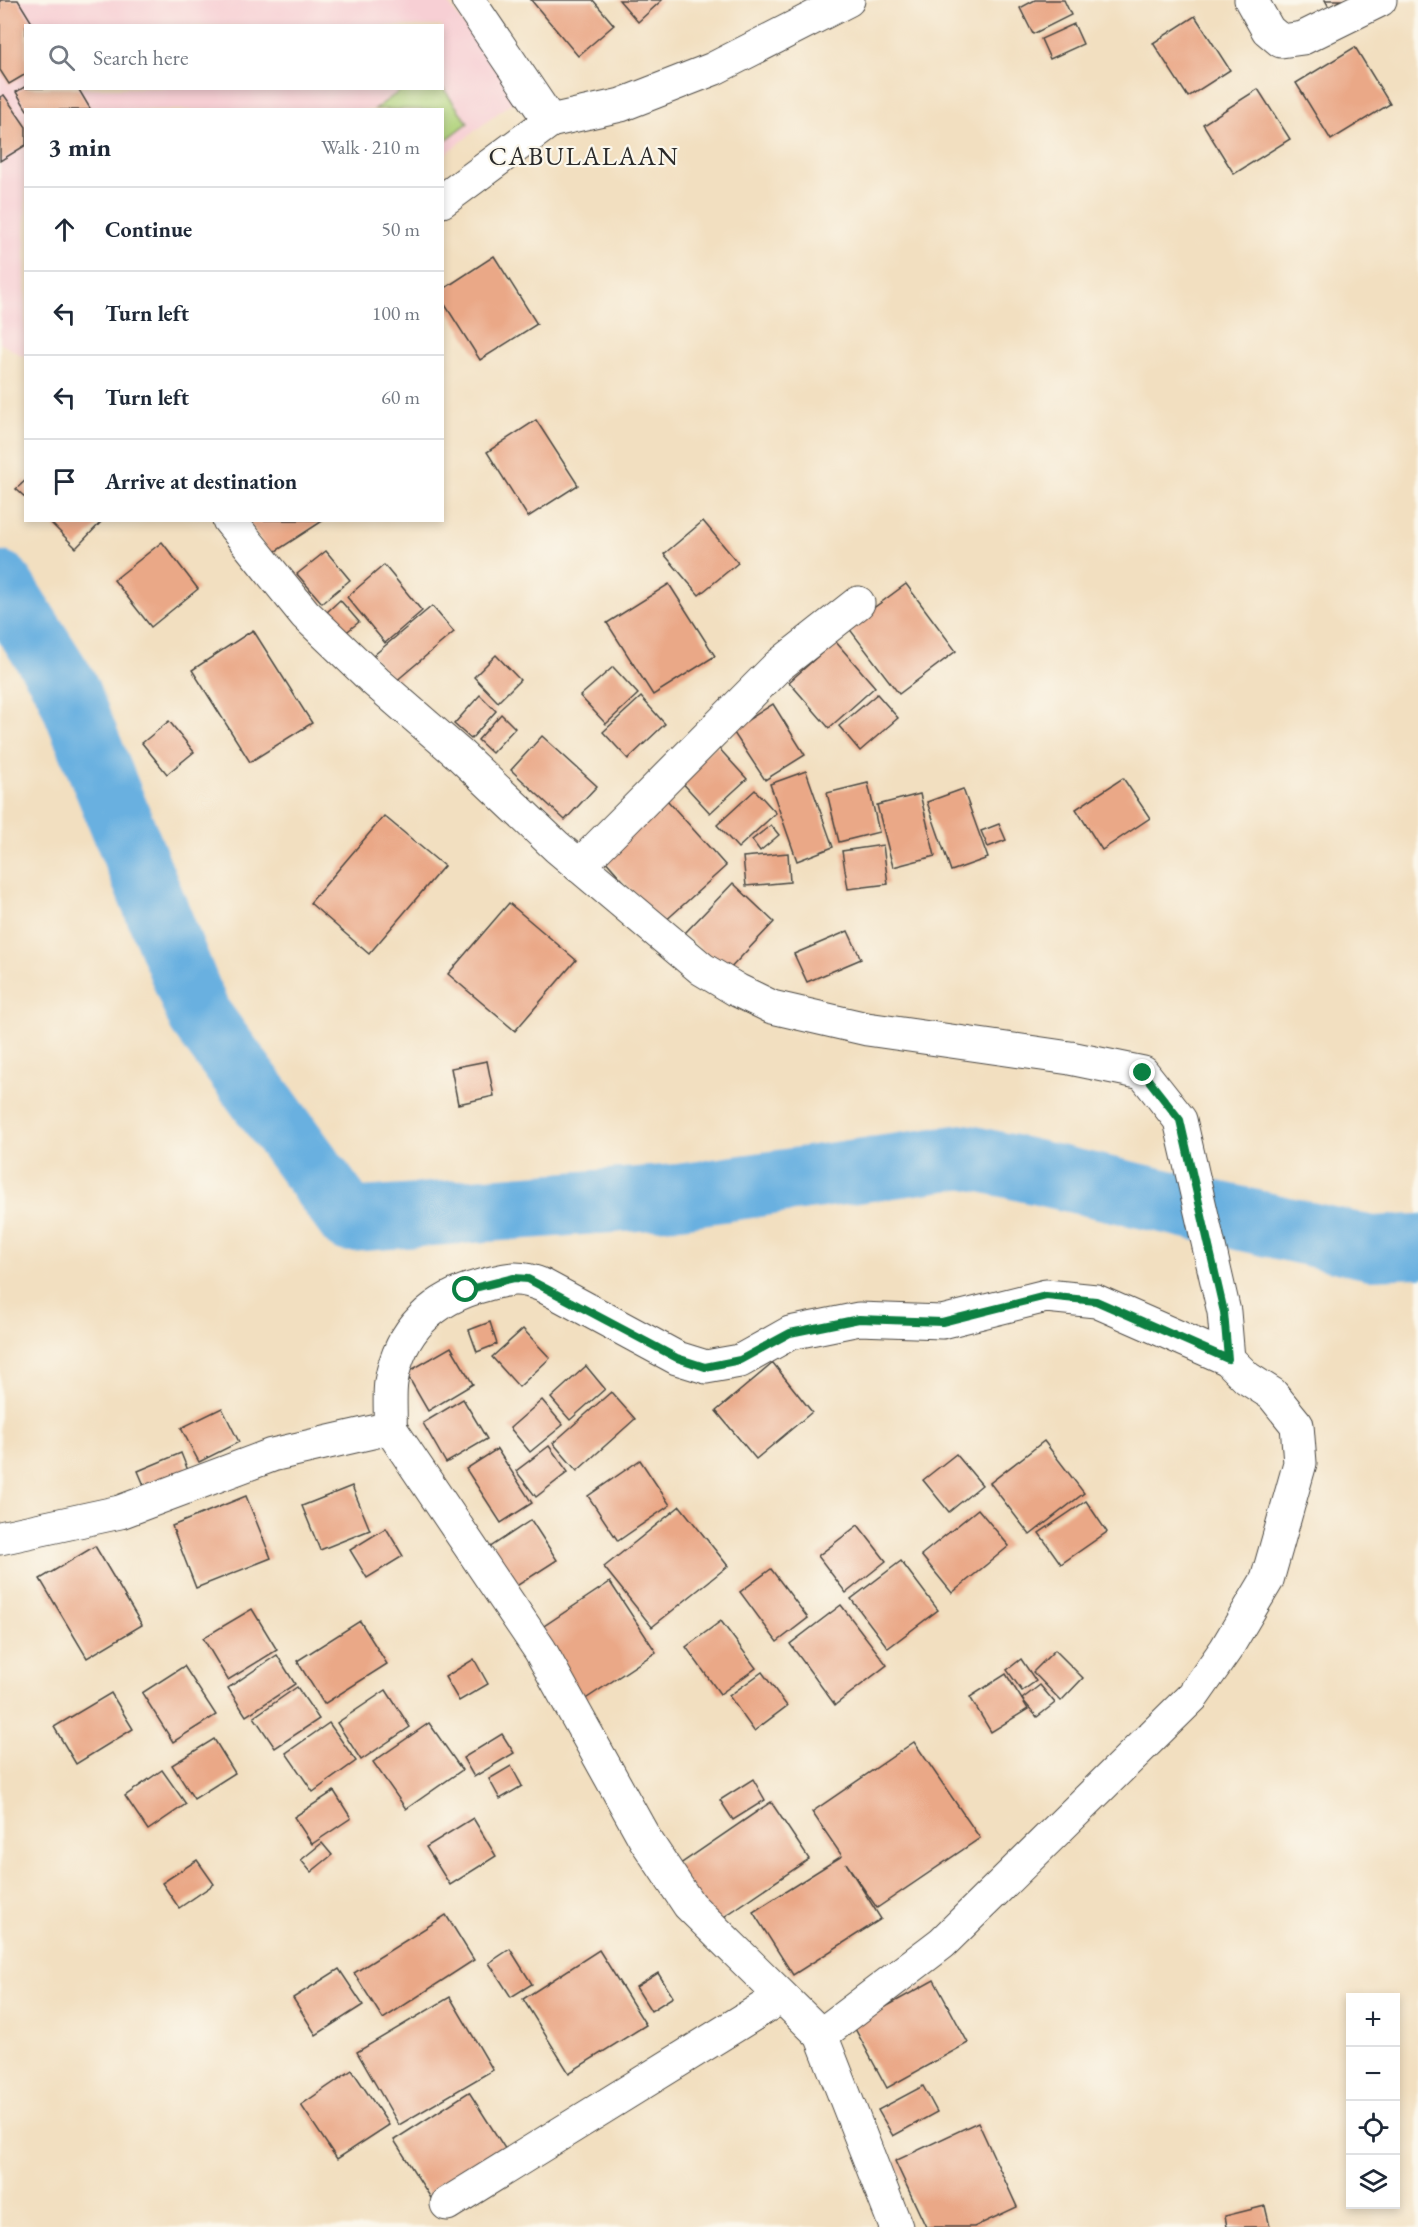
<!DOCTYPE html>
<meta charset="utf-8">
<style>
:root{--surface:#fff;--page:#f6f6f7;--text:#1f2937;--muted:#747a83;--line:#e0e1e3}
body{margin:0;font-family:"EB Garamond",serif;background:var(--page);color:var(--text)}
.controls{position:absolute;right:18px;bottom:18px;display:grid;overflow:hidden;border-radius:0px;box-shadow:0 3px 9px #0003}
.controls button{width:54px;height:54px;display:grid;place-items:center;padding:0;border:0;border-bottom:2px solid var(--line);background:var(--surface);color:var(--text);font:30px sans-serif}
.stop{position:absolute;width:18px;height:18px;margin:-14px;border:4px solid #0b8043;border-radius:50%;background:#fff}
.stop.end{background:#0b8043;border-color:#fff;box-shadow:0 2px 6px #0008}
.list{margin:0;padding:0;list-style:none}
h2{display:flex;justify-content:space-between;align-items:center;height:78px;margin:0;padding:0 24px;font-size:26px}
h2 small{font-size:20px;font-weight:400;color:var(--muted)}
.list li{display:grid;grid-template-columns:39px 1fr auto;gap:18px;align-items:center;box-sizing:border-box;height:84px;padding:0 24px;border-top:2px solid var(--line)}
.list b{display:block;font-size:22px;white-space:nowrap}
.list em{font-size:20px;font-style:normal;color:var(--muted)}
.icon{flex:none;width:33px;height:33px;fill:none;stroke:currentColor;stroke-width:2;stroke-linecap:round;stroke-linejoin:round}
.map{position:relative;flex:none;width:1418px;height:2227px;overflow:hidden}
.search{position:absolute;background:var(--surface);box-shadow:0 3px 9px #0003;left:24px;top:24px;width:420px;height:66px;display:flex;align-items:center;gap:15px;box-sizing:border-box;padding:0 21px;border-radius:0px;color:var(--muted);font-size:22px}
.panel{position:absolute;background:var(--surface);box-shadow:0 3px 9px #0003;left:24px;top:108px;width:420px;height:414px;border-radius:0px}
.map>svg:first-child{display:block}
.built{fill:#f7cfd4;fill-rule:evenodd}
.grass{fill:#b0d37c;stroke:#6e7f54;stroke-width:1.5}
.lines{fill:none;stroke-linecap:round;stroke-linejoin:round}
.river{stroke:#69b0e0;stroke-width:64}
.building{fill:#eaa887}
.street-casing{stroke:#494641;stroke-width:35}
.street{stroke:#fff;stroke-width:33}
.route{stroke:#0b8043;stroke-width:8}
.labels{text-anchor:middle;dominant-baseline:central;stroke-width:4.5;stroke-linejoin:round;paint-order:stroke}
.quarter-label{font-size:26px;letter-spacing:1.5px;fill:#2b2b2b;stroke:#fbf7ec}
</style>
<div class="map">
<svg width="1418" height="2227" viewBox="0 0 1418 2227">
<rect width="100%" height="100%" fill="#fbf7ec"/>
<filter id="ink" filterUnits="userSpaceOnUse"><feTurbulence type="fractalNoise" baseFrequency=".0167" numOctaves="2"/><feDisplacementMap in="SourceGraphic" scale="12" xChannelSelector="R" yChannelSelector="G"/><feConvolveMatrix kernelMatrix="1 2 1 2 8 2 1 2 1" color-interpolation-filters="sRGB"/></filter>
<filter id="wash" filterUnits="userSpaceOnUse"><feTurbulence type="fractalNoise" baseFrequency=".008" numOctaves="4" result="noise"/><feDisplacementMap in="SourceGraphic" scale="24" xChannelSelector="R" yChannelSelector="G"/><feGaussianBlur stdDeviation="1.35" result="paint"/><feColorMatrix in="noise" values="0 0 0 0 0 0 0 0 0 0 0 0 0 0 0 0 0 1.4 0 .05"/><feComposite in="paint" operator="in"/></filter>
<g filter="url(#wash)">
<rect width="100%" height="100%" fill="#f2dfc0"/>
<path class="built" d="M 0,0 L 446,0 L 517,98 L 443,156 L 442,110 L 26,110 L 25,357 L 0,343 ZM 26,26 L 442,26 L 442,88 L 26,88 Z"/>
<path class="grass" d="M 443,88 L 468,123 L 443,142 L 442,110 L 375,109 L 403,89 Z"/>
<g class="lines">
<path class="river" d="M 0,583 L 66,687 L 199,1015 L 349,1220 L 679,1196 L 964,1156 L 1371,1248 L 1418,1246"/>
</g>
<g id="blocks">
<g class="building">
<path d="M 0,0 L 18,0 L 34,26 L 26,26 L 26,74 L 9,84 L 0,70 Z"/>
<path d="M 531,0 L 593,0 L 614,25 L 578,56 Z"/>
<path d="M 619,0 L 662,0 L 638,22 Z"/>
<path d="M 1035,0 L 1064,0 L 1071,15 L 1033,34 L 1020,8 Z"/>
<path d="M 1325,0 L 1341,0 L 1329,7 Z"/>
<path d="M 1195,16 L 1230,70 L 1188,97 L 1153,43 Z"/>
<path d="M 1074,24 L 1083,44 L 1050,59 L 1041,39 Z"/>
<path d="M 1355,47 L 1390,104 L 1331,140 L 1296,83 Z"/>
<path d="M 26,86 L 26,88 L 78,88 L 91,110 L 27,110 L 16,92 Z"/>
<path d="M 1258,89 L 1290,139 L 1234,174 L 1203,124 Z"/>
<path d="M 4,95 L 26,127 L 26,145 L 0,161 L 0,97 Z"/>
<path d="M 494,256 L 537,324 L 480,360 L 442,300 L 442,290 Z"/>
<path d="M 536,420 L 578,485 L 528,517 L 487,452 Z"/>
<path d="M 26,480 L 26,498 L 16,489 Z"/>
<path d="M 48,520 L 103,520 L 76,548 Z"/>
<path d="M 248,520 L 324,520 L 270,555 Z"/>
<path d="M 703,521 L 738,563 L 699,595 L 664,554 Z"/>
<path d="M 162,542 L 198,589 L 151,627 L 114,580 Z"/>
<path d="M 326,551 L 350,580 L 322,603 L 297,574 Z"/>
<path d="M 384,565 L 422,611 L 385,643 L 347,597 Z"/>
<path d="M 669,584 L 715,656 L 653,695 L 607,623 Z"/>
<path d="M 906,584 L 956,651 L 899,694 L 848,627 Z"/>
<path d="M 340,600 L 359,622 L 344,634 L 326,613 Z"/>
<path d="M 432,606 L 454,632 L 395,682 L 373,656 Z"/>
<path d="M 253,630 L 312,723 L 250,762 L 192,670 Z"/>
<path d="M 835,641 L 875,687 L 829,728 L 789,682 Z"/>
<path d="M 496,655 L 520,680 L 498,702 L 474,677 Z"/>
<path d="M 613,667 L 638,694 L 606,724 L 580,696 Z"/>
<path d="M 877,694 L 898,718 L 860,751 L 839,726 Z"/>
<path d="M 480,695 L 496,711 L 471,739 L 454,724 Z"/>
<path d="M 641,697 L 665,724 L 628,759 L 603,732 Z"/>
<path d="M 773,704 L 805,755 L 765,780 L 732,730 Z"/>
<path d="M 501,714 L 515,728 L 492,753 L 478,740 Z"/>
<path d="M 169,721 L 194,752 L 167,774 L 142,743 Z"/>
<path d="M 542,736 L 597,786 L 565,820 L 511,770 Z"/>
<path d="M 716,745 L 747,779 L 710,813 L 679,779 Z"/>
<path d="M 806,771 L 833,847 L 797,861 L 770,784 Z"/>
<path d="M 1123,778 L 1150,818 L 1102,850 L 1076,809 Z"/>
<path d="M 868,783 L 879,832 L 839,842 L 827,793 Z"/>
<path d="M 963,789 L 988,858 L 951,871 L 927,802 Z"/>
<path d="M 755,790 L 776,813 L 738,848 L 717,825 Z"/>
<path d="M 920,794 L 935,856 L 893,867 L 877,805 Z"/>
<path d="M 667,800 L 726,866 L 662,924 L 603,858 Z"/>
<path d="M 384,816 L 444,866 L 369,954 L 310,903 Z"/>
<path d="M 999,824 L 1006,840 L 988,847 L 981,831 Z"/>
<path d="M 771,825 L 779,835 L 760,851 L 752,840 Z"/>
<path d="M 883,845 L 888,884 L 848,889 L 842,851 Z"/>
<path d="M 788,853 L 790,882 L 746,886 L 743,857 Z"/>
<path d="M 733,883 L 774,922 L 726,973 L 685,933 Z"/>
<path d="M 509,903 L 576,960 L 515,1031 L 448,974 Z"/>
<path d="M 848,931 L 861,959 L 807,982 L 794,954 Z"/>
<path d="M 487,1061 L 494,1096 L 458,1104 L 451,1068 Z"/>
<path d="M 490,1322 L 497,1344 L 477,1352 L 469,1330 Z"/>
<path d="M 523,1329 L 550,1358 L 519,1387 L 492,1357 Z"/>
<path d="M 451,1347 L 473,1384 L 428,1411 L 406,1373 Z"/>
<path d="M 773,1363 L 812,1412 L 756,1459 L 716,1411 Z"/>
<path d="M 586,1366 L 605,1389 L 570,1420 L 551,1398 Z"/>
<path d="M 611,1392 L 635,1419 L 577,1471 L 553,1443 Z"/>
<path d="M 463,1399 L 487,1439 L 446,1463 L 423,1423 Z"/>
<path d="M 542,1400 L 563,1425 L 530,1452 L 510,1428 Z"/>
<path d="M 222,1408 L 239,1442 L 199,1462 L 181,1428 Z"/>
<path d="M 1044,1441 L 1084,1493 L 1030,1535 L 990,1483 Z"/>
<path d="M 549,1446 L 568,1472 L 536,1497 L 516,1471 Z"/>
<path d="M 497,1449 L 532,1503 L 501,1523 L 466,1469 Z"/>
<path d="M 181,1453 L 189,1473 L 146,1490 L 138,1471 Z"/>
<path d="M 956,1454 L 982,1485 L 949,1512 L 923,1480 Z"/>
<path d="M 640,1460 L 670,1505 L 618,1541 L 588,1496 Z"/>
<path d="M 352,1486 L 370,1530 L 320,1550 L 302,1506 Z"/>
<path d="M 246,1496 L 271,1558 L 196,1588 L 172,1526 Z"/>
<path d="M 1086,1501 L 1107,1532 L 1061,1564 L 1039,1533 Z"/>
<path d="M 680,1506 L 728,1566 L 652,1627 L 604,1567 Z"/>
<path d="M 978,1509 L 1009,1546 L 952,1593 L 921,1555 Z"/>
<path d="M 531,1520 L 557,1560 L 515,1587 L 489,1548 Z"/>
<path d="M 858,1525 L 886,1561 L 846,1593 L 818,1556 Z"/>
<path d="M 386,1528 L 403,1556 L 367,1578 L 350,1550 Z"/>
<path d="M 95,1546 L 142,1625 L 87,1658 L 40,1579 Z"/>
<path d="M 901,1561 L 938,1610 L 888,1648 L 851,1599 Z"/>
<path d="M 771,1569 L 808,1618 L 777,1642 L 740,1592 Z"/>
<path d="M 610,1582 L 656,1652 L 584,1700 L 538,1630 Z"/>
<path d="M 841,1605 L 887,1665 L 835,1705 L 790,1644 Z"/>
<path d="M 252,1609 L 277,1650 L 228,1680 L 203,1638 Z"/>
<path d="M 360,1621 L 387,1664 L 324,1704 L 297,1661 Z"/>
<path d="M 721,1621 L 756,1668 L 720,1694 L 686,1647 Z"/>
<path d="M 1055,1650 L 1083,1678 L 1061,1701 L 1033,1672 Z"/>
<path d="M 277,1655 L 295,1684 L 246,1716 L 228,1688 Z"/>
<path d="M 474,1659 L 488,1684 L 459,1701 L 445,1677 Z"/>
<path d="M 1021,1659 L 1036,1681 L 1022,1691 L 1007,1670 Z"/>
<path d="M 184,1666 L 216,1715 L 173,1742 L 142,1693 Z"/>
<path d="M 762,1672 L 787,1706 L 754,1731 L 729,1696 Z"/>
<path d="M 1006,1674 L 1028,1709 L 991,1732 L 970,1697 Z"/>
<path d="M 1040,1685 L 1055,1703 L 1037,1717 L 1022,1699 Z"/>
<path d="M 297,1687 L 319,1719 L 275,1748 L 254,1717 Z"/>
<path d="M 386,1690 L 410,1727 L 361,1760 L 337,1723 Z"/>
<path d="M 111,1693 L 133,1729 L 76,1764 L 54,1727 Z"/>
<path d="M 329,1723 L 356,1761 L 313,1792 L 286,1753 Z"/>
<path d="M 429,1723 L 462,1770 L 406,1809 L 373,1762 Z"/>
<path d="M 502,1734 L 514,1753 L 474,1777 L 463,1758 Z"/>
<path d="M 214,1739 L 235,1773 L 194,1799 L 172,1765 Z"/>
<path d="M 914,1742 L 980,1838 L 877,1908 L 846,1863 L 881,1919 L 793,1975 L 753,1912 L 842,1856 L 812,1812 Z"/>
<path d="M 511,1766 L 522,1786 L 500,1799 L 489,1779 Z"/>
<path d="M 162,1770 L 186,1804 L 148,1830 L 125,1796 Z"/>
<path d="M 753,1779 L 765,1800 L 733,1820 L 720,1800 Z"/>
<path d="M 334,1791 L 351,1818 L 312,1844 L 294,1817 Z"/>
<path d="M 771,1802 L 809,1859 L 715,1923 L 676,1867 Z"/>
<path d="M 473,1818 L 496,1856 L 450,1885 L 426,1847 Z"/>
<path d="M 322,1843 L 332,1855 L 311,1872 L 301,1860 Z"/>
<path d="M 197,1860 L 214,1884 L 179,1908 L 162,1883 Z"/>
<path d="M 446,1915 L 474,1960 L 383,2019 L 354,1973 Z"/>
<path d="M 510,1949 L 532,1984 L 511,1997 L 489,1963 Z"/>
<path d="M 599,1950 L 646,2025 L 569,2073 L 523,1999 Z"/>
<path d="M 339,1969 L 363,2005 L 316,2035 L 293,1998 Z"/>
<path d="M 658,1973 L 673,1997 L 651,2011 L 636,1987 Z"/>
<path d="M 934,1980 L 968,2043 L 887,2088 L 853,2025 Z"/>
<path d="M 450,1997 L 493,2070 L 399,2125 L 357,2052 Z"/>
<path d="M 352,2070 L 389,2125 L 337,2159 L 301,2105 Z"/>
<path d="M 923,2086 L 937,2112 L 893,2136 L 878,2110 Z"/>
<path d="M 469,2092 L 511,2158 L 436,2206 L 394,2140 Z"/>
<path d="M 978,2122 L 1017,2207 L 974,2227 L 926,2227 L 895,2161 Z"/>
<path d="M 1265,2206 L 1270,2227 L 1227,2227 L 1225,2216 Z"/>
</g>
</g>
</g>
<g filter="url(#ink)">
<use href="#blocks" fill-opacity="0" stroke="#494641" stroke-width="1.5"/>
<g class="lines">
<defs>
<g id="street">
<path d="M 1251,0 L 1268,30 L 1281,41 L 1303,38 L 1380,0"/>
<path d="M 550,121 L 621,105 L 713,69 L 848,0"/>
<path d="M 442,201 L 550,121 L 468,0"/>
<path d="M 229,520 L 305,614 L 376,682 L 460,755 L 557,847 L 702,969 L 737,990 L 772,1007 L 867,1029 L 1070,1058 L 1143,1073 L 1180,1120 L 1224,1312 L 1228,1359"/>
<path d="M 579,866 L 778,666 L 858,603"/>
<path d="M 390,1428 C 391,1413 389,1396 391,1382 C 400,1329 434,1298 484,1285 C 507,1279 518,1275 542,1285 L 677,1358 L 706,1367 L 740,1361 L 790,1333 L 859,1319 L 942,1322 L 1046,1296 L 1096,1301 L 1228,1359 L 1247,1378 L 1272,1394 L 1297,1425 L 1300,1463 L 1267,1580 L 1226,1649 L 1193,1696 L 942,1943 L 821,2035"/>
<path d="M 0,1538 L 120,1512 L 272,1455 L 390,1428 L 540,1650 L 645,1839 L 689,1905 L 821,2035 L 896,2227"/>
<path d="M 447,2204 L 781,1997"/>
</g>
</defs>
<use href="#street" class="street-casing"/>
<use href="#street" class="street"/>
</g>
</g>
<g class="lines" filter="url(#ink)">
<path class="route" d="M 466,1290 L 514,1278 L 528,1279 L 677,1358 L 705,1367 L 740,1360 L 790,1333 L 859,1319 L 942,1322 L 1046,1296 L 1096,1301 L 1228,1359 L 1224,1312 L 1180,1120 L 1143,1073"/>
</g>
<g class="labels">
<g class="quarter-label">
<text x="584" y="156">CABULALAAN</text>
</g>
</g>
</svg>
<div class="controls">
<button>+</button>
<button>−</button>
<button><svg class="icon" aria-label="locate" viewBox="0 0 24 24"><circle cx="12" cy="12" r="6"/><path d="M12 2v4M12 18v4M2 12h4M18 12h4"/></svg></button>
<button><svg class="icon" aria-label="layers" viewBox="0 0 24 24"><path d="M12 4l9 5-9 5-9-5zM3 14l9 5 9-5"/></svg></button>
</div>
<div class="stop" style="left:466px;top:1290px"></div>
<div class="stop end" style="left:1143px;top:1073px"></div>
<div class="search"><svg class="icon" aria-label="search" viewBox="0 0 24 24"><circle cx="10" cy="10" r="6"/><path d="M15 15l6 6"/></svg>Search here</div>
<section class="panel">
<h2>3 min<small>Walk · 210 m</small></h2>
<ul class="list">
<li><svg class="icon" aria-label="ahead" viewBox="0 0 24 24"><path d="M12 20V5M6 11l6-6 6 6"/></svg><div><b>Continue</b></div><em>50 m</em></li>
<li><svg class="icon" aria-label="left" viewBox="0 0 24 24"><path d="M17 20v-9H6M10 6l-5 5 5 5"/></svg><div><b>Turn left</b></div><em>100 m</em></li>
<li><svg class="icon" aria-label="left" viewBox="0 0 24 24"><path d="M17 20v-9H6M10 6l-5 5 5 5"/></svg><div><b>Turn left</b></div><em>60 m</em></li>
<li><svg class="icon" aria-label="arrive" viewBox="0 0 24 24"><path d="M6 21V4h12l-3 4 3 4H6"/></svg><div><b>Arrive at destination</b></div></li>
</ul>
</section>
</div>
